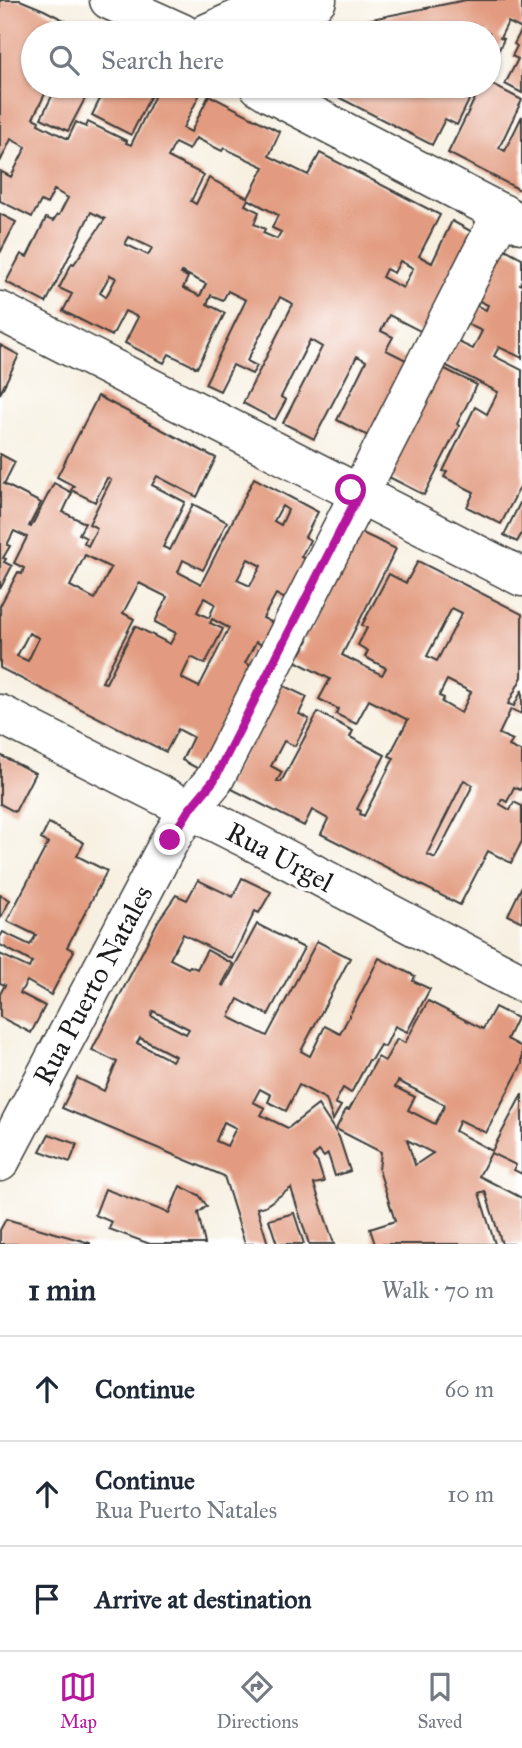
<!DOCTYPE html>
<meta charset="utf-8">
<style>
:root{--surface:#fff;--page:#f2f2f3;--text:#1f2937;--muted:#747a83;--line:#e0e1e3;--accent:#b5179e}
body{margin:0;font-family:"IM FELL Great Primer",serif;background:var(--page);color:var(--text)}
.stop{position:absolute;width:21px;height:21px;margin:-16px;border:5px solid #b5179e;border-radius:50%;background:#fff}
.stop.end{background:#b5179e;border-color:#fff;box-shadow:0 2px 7px #0008}
.list{margin:0;padding:0;list-style:none}
h2{display:flex;justify-content:space-between;align-items:center;height:91px;margin:0;padding:0 28px;font-size:30px}
h2 small{font-size:23px;font-weight:400;color:var(--muted)}
.list li{display:grid;grid-template-columns:46px 1fr auto;gap:21px;align-items:center;box-sizing:border-box;height:105px;padding:0 28px;border-top:2px solid var(--line)}
.list b{display:block;font-size:26px;white-space:nowrap}
.list p{margin:0;font-size:23px;white-space:nowrap;color:var(--muted)}
.list em{font-size:23px;font-style:normal;color:var(--muted)}
.icon{flex:none;width:38px;height:38px;fill:none;stroke:currentColor;stroke-width:2;stroke-linecap:round;stroke-linejoin:round}
.map{position:relative;flex:none;width:522px;height:1244px;overflow:hidden}
.search{position:absolute;background:var(--surface);box-shadow:0 2px 5px #0004;left:21px;right:21px;top:21px;height:77px;display:flex;align-items:center;gap:18px;box-sizing:border-box;padding:0 24px;border-radius:38px;color:var(--muted);font-size:26px}
.sheet{height:406px;background:var(--surface)}
nav{display:flex;justify-content:space-around;align-items:center;box-sizing:border-box;height:98px;border-top:2px solid var(--line);background:var(--surface);font-size:19px;color:var(--muted)}
nav a{display:grid;justify-items:center;gap:4px}
nav .on{color:var(--accent)}
.map>svg:first-child{display:block}
.building{fill:#e29b80;fill-rule:evenodd}
.lines{fill:none;stroke-linecap:round;stroke-linejoin:round}
.minor-casing{stroke:#3d3c3a;stroke-width:41}
.minor{stroke:#fff;stroke-width:38}
.route{stroke:#b5179e;stroke-width:9}
.labels{text-anchor:middle;dominant-baseline:central;stroke-width:7;stroke-linejoin:round;paint-order:stroke}
.street-label{font-size:28px;fill:#1c1c1c;stroke:#fff}
</style>
<div class="map">
<svg width="522" height="1244" viewBox="0 0 522 1244">
<rect width="100%" height="100%" fill="#fff"/>
<filter id="ink" filterUnits="userSpaceOnUse"><feTurbulence type="fractalNoise" baseFrequency=".0143" numOctaves="2"/><feDisplacementMap in="SourceGraphic" scale="14" xChannelSelector="R" yChannelSelector="G"/><feConvolveMatrix kernelMatrix="1 2 1 2 8 2 1 2 1" color-interpolation-filters="sRGB"/></filter>
<filter id="wash" filterUnits="userSpaceOnUse"><feTurbulence type="fractalNoise" baseFrequency=".00686" numOctaves="4" result="noise"/><feDisplacementMap in="SourceGraphic" scale="28" xChannelSelector="R" yChannelSelector="G"/><feGaussianBlur stdDeviation="1.57" result="paint"/><feColorMatrix in="noise" values="0 0 0 0 0 0 0 0 0 0 0 0 0 0 0 0 0 1.4 0 .05"/><feComposite in="paint" operator="in"/></filter>
<g filter="url(#wash)">
<rect width="100%" height="100%" fill="#f7f0e1"/>
<g id="blocks">
<g class="building">
<path d="M 0,0 L 20,0 L 44,10 L 89,33 L 33,33 L 33,86 L 49,86 L 33,118 L 39,121 L 38,124 L 68,139 L 76,122 L 86,127 L 88,122 L 127,141 L 126,143 L 131,145 L 154,97 L 151,95 L 131,135 L 92,115 L 102,95 L 90,89 L 68,131 L 41,118 L 57,86 L 190,86 L 201,92 L 183,128 L 191,132 L 209,95 L 280,132 L 269,156 L 308,175 L 320,153 L 440,215 L 419,256 L 432,263 L 452,221 L 478,235 L 428,335 L 389,315 L 381,331 L 393,337 L 386,350 L 410,362 L 372,438 L 337,420 L 366,361 L 357,356 L 314,439 L 283,423 L 322,347 L 310,340 L 281,397 L 286,400 L 275,420 L 243,403 L 293,304 L 280,297 L 247,361 L 257,366 L 252,374 L 233,365 L 220,391 L 205,384 L 246,300 L 228,291 L 223,300 L 211,295 L 207,304 L 225,313 L 197,368 L 169,354 L 164,363 L 125,343 L 138,317 L 125,311 L 112,336 L 63,311 L 72,294 L 59,288 L 72,263 L 74,264 L 105,219 L 91,212 L 46,303 L 6,282 L 21,254 L 27,257 L 46,218 L 53,221 L 57,215 L 59,215 L 68,198 L 54,190 L 47,204 L 41,201 L 32,217 L 0,201 L 0,171 L 11,177 L 26,147 L 11,139 L 0,162 ZM 196,138 L 222,151 L 224,148 L 264,167 L 248,198 L 209,178 L 196,204 L 191,201 L 204,175 L 168,157 L 175,143 L 189,150 ZM 248,199 L 278,215 L 272,228 L 281,232 L 277,239 L 263,233 L 265,229 L 254,224 L 259,212 L 245,205 ZM 129,237 L 152,248 L 148,255 L 125,244 ZM 400,261 L 413,268 L 403,288 L 382,277 L 386,269 L 394,273 ZM 182,272 L 206,284 L 200,296 L 183,288 L 188,277 L 181,274 ZM 110,275 L 116,278 L 106,297 L 100,293 Z"/>
<path d="M 466,0 L 522,0 L 522,93 L 505,84 L 518,59 L 512,56 L 517,46 L 514,44 L 522,29 L 508,22 L 500,38 L 504,39 L 489,71 L 489,33 L 423,33 L 412,28 L 408,33 L 307,33 L 307,32 Z"/>
<path d="M 489,83 L 522,100 L 499,148 L 505,151 L 522,116 L 522,191 L 448,153 L 481,86 L 489,86 Z"/>
<path d="M 343,86 L 348,89 L 349,86 L 476,86 L 457,125 L 445,119 L 432,145 L 338,97 Z"/>
<path d="M 0,214 L 16,222 L 0,253 Z"/>
<path d="M 499,246 L 522,258 L 522,280 L 520,284 L 522,285 L 522,358 L 499,347 L 494,356 L 522,370 L 522,483 L 501,524 L 467,507 L 474,492 L 444,477 L 447,472 L 443,471 L 475,407 L 487,414 L 498,392 L 441,363 L 452,339 L 473,349 L 482,331 L 461,321 L 471,303 L 486,310 L 488,305 L 473,298 Z"/>
<path d="M 0,345 L 19,355 L 0,394 Z"/>
<path d="M 439,366 L 477,385 L 457,424 L 459,426 L 424,495 L 385,475 Z"/>
<path d="M 98,396 L 216,458 L 197,497 L 157,476 L 152,485 L 185,502 L 163,547 L 170,550 L 193,504 L 227,522 L 203,570 L 183,560 L 178,572 L 201,584 L 254,478 L 318,512 L 305,537 L 310,540 L 301,557 L 309,561 L 287,600 L 276,594 L 263,618 L 277,625 L 267,647 L 256,642 L 245,663 L 256,669 L 239,704 L 232,701 L 204,772 L 182,760 L 193,737 L 178,729 L 166,752 L 0,668 L 0,606 L 18,572 L 22,574 L 24,568 L 14,563 L 27,537 L 14,531 L 7,545 L 10,546 L 3,558 L 6,559 L 4,562 L 12,566 L 0,589 L 0,454 L 15,462 L 4,484 L 41,503 L 29,526 L 31,527 L 54,483 L 72,493 L 63,512 L 85,523 L 79,534 L 86,538 L 84,543 L 88,546 L 97,528 L 89,524 L 111,480 L 107,478 L 95,502 L 71,490 L 74,486 L 57,477 ZM 282,506 L 288,510 L 281,525 L 274,521 ZM 85,555 L 111,568 L 95,599 L 70,586 ZM 248,559 L 261,566 L 250,586 L 237,580 ZM 139,583 L 167,597 L 155,622 L 176,633 L 170,644 L 135,626 L 106,683 L 102,682 L 134,619 L 123,613 ZM 204,598 L 215,604 L 209,618 L 197,612 ZM 212,619 L 229,628 L 199,687 L 181,678 L 191,657 L 205,664 L 223,629 L 210,623 ZM 29,633 L 39,638 L 28,661 L 17,656 Z"/>
<path d="M 522,499 L 522,533 L 517,542 L 504,535 Z"/>
<path d="M 356,530 L 396,549 L 342,655 L 382,675 L 386,668 L 365,657 L 368,651 L 358,645 L 367,628 L 362,625 L 389,574 L 406,583 L 418,561 L 522,614 L 522,677 L 508,704 L 514,706 L 522,690 L 522,714 L 511,709 L 499,734 L 513,740 L 509,746 L 522,752 L 522,786 L 520,790 L 514,787 L 507,802 L 502,799 L 500,804 L 510,810 L 514,802 L 522,806 L 522,841 L 511,863 L 488,851 L 460,905 L 321,834 L 328,819 L 312,810 L 304,826 L 226,786 L 278,683 L 307,697 L 299,714 L 309,719 L 295,746 L 284,741 L 271,766 L 282,772 L 277,781 L 281,782 L 318,712 L 353,731 L 350,737 L 385,755 L 357,809 L 361,811 L 360,814 L 364,816 L 394,758 L 389,756 L 408,720 L 369,700 L 356,724 L 336,714 L 338,709 L 319,699 L 330,679 L 291,659 L 295,650 L 301,653 L 308,640 L 302,637 L 306,627 L 312,630 ZM 452,608 L 462,613 L 437,661 L 427,656 ZM 447,680 L 471,692 L 461,713 L 442,702 L 444,698 L 439,696 ZM 464,780 L 473,785 L 435,858 L 427,854 Z"/>
<path d="M 0,755 L 35,773 L 15,812 L 0,804 Z"/>
<path d="M 49,823 L 84,843 L 77,856 L 107,871 L 67,947 L 74,951 L 51,995 L 27,981 L 20,993 L 45,1006 L 31,1033 L 0,1017 L 0,994 L 5,985 L 0,983 L 0,954 L 29,968 L 32,962 L 0,945 L 0,937 L 3,932 L 30,945 L 36,935 L 7,921 L 48,843 L 41,839 Z"/>
<path d="M 242,878 L 271,892 L 259,913 L 255,911 L 232,959 L 183,934 L 170,959 L 188,968 L 190,966 L 197,969 L 207,950 L 233,964 L 222,985 L 224,986 L 257,924 L 304,948 L 268,1015 L 238,999 L 229,1017 L 267,1036 L 317,941 L 350,958 L 301,1051 L 310,1056 L 325,1026 L 340,1034 L 379,958 L 415,976 L 413,981 L 430,989 L 407,1032 L 395,1026 L 385,1047 L 380,1045 L 371,1060 L 369,1060 L 351,1093 L 343,1088 L 335,1103 L 341,1106 L 333,1120 L 326,1099 L 299,1085 L 286,1111 L 268,1102 L 271,1095 L 260,1089 L 253,1102 L 265,1108 L 261,1115 L 288,1128 L 318,1105 L 339,1137 L 350,1171 L 335,1176 L 328,1154 L 324,1157 L 319,1151 L 313,1157 L 318,1163 L 324,1182 L 314,1184 L 334,1244 L 309,1244 L 291,1188 L 265,1206 L 257,1208 L 268,1244 L 245,1244 L 224,1176 L 62,1108 L 77,1078 L 104,1091 L 117,1062 L 92,1050 L 158,921 L 176,895 L 187,900 L 198,880 L 233,897 ZM 153,1011 L 189,1029 L 186,1034 L 151,1016 ZM 140,1038 L 175,1056 L 172,1061 L 137,1043 ZM 224,1122 L 236,1128 L 227,1146 L 216,1141 Z"/>
<path d="M 522,886 L 522,922 L 508,915 Z"/>
<path d="M 0,895 L 10,900 L 0,919 Z"/>
<path d="M 428,1001 L 483,1029 L 495,1007 L 517,1018 L 507,1039 L 522,1047 L 522,1064 L 486,1133 L 460,1120 L 455,1131 L 492,1151 L 522,1094 L 522,1174 L 514,1170 L 516,1165 L 491,1153 L 479,1176 L 522,1198 L 522,1244 L 502,1244 L 485,1191 L 479,1193 L 495,1244 L 375,1244 L 370,1229 L 395,1221 L 379,1170 L 381,1152 L 336,1129 L 346,1109 L 349,1110 L 378,1057 L 385,1061 L 397,1039 L 405,1043 ZM 398,1081 L 445,1105 L 435,1124 L 408,1110 L 415,1097 L 395,1087 ZM 407,1140 L 433,1153 L 415,1165 Z"/>
<path d="M 49,1134 L 77,1144 L 70,1162 L 40,1151 Z"/>
<path d="M 180,1186 L 199,1195 L 207,1206 L 198,1213 L 205,1244 L 150,1244 L 109,1229 L 112,1222 L 95,1215 L 105,1189 L 169,1213 Z"/>
<path d="M 294,1213 L 304,1244 L 277,1244 L 269,1220 Z"/>
<path d="M 6,1219 L 90,1243 L 90,1244 L 0,1244 L 0,1230 Z"/>
</g>
</g>
</g>
<g filter="url(#ink)">
<use href="#blocks" fill-opacity="0" stroke="#3d3c3a" stroke-width="2"/>
<g class="lines">
<defs>
<g id="minor">
<path d="M 109,0 L 182,33"/>
<path d="M 207,33 L 238,19 L 262,12 L 317,0"/>
<path d="M 259,86 L 270,93 L 522,224"/>
<path d="M 0,311 L 522,577"/>
<path d="M 0,714 L 252,841 L 522,983"/>
<path d="M 0,1162 L 170,840 L 189,810 L 214,780 L 502,213"/>
</g>
</defs>
<use href="#minor" class="minor-casing"/>
<use href="#minor" class="minor"/>
</g>
</g>
<g class="lines" filter="url(#ink)">
<path class="route" d="M 170,840 L 189,810 L 214,780 L 359,494 L 351,490"/>
</g>
<g class="labels">
<g class="street-label">
<text transform="translate(280 857) rotate(28)">Rua Urgel</text>
<text transform="translate(93 985) rotate(-62)">Rua Puerto Natales</text>
</g>
</g>
</svg>
<div class="stop" style="left:351px;top:490px"></div>
<div class="stop end" style="left:170px;top:840px"></div>
<div class="search"><svg class="icon" aria-label="search" viewBox="0 0 24 24"><circle cx="10" cy="10" r="6"/><path d="M15 15l6 6"/></svg>Search here</div>
</div>
<section class="sheet">
<h2>1 min<small>Walk · 70 m</small></h2>
<ul class="list">
<li><svg class="icon" aria-label="ahead" viewBox="0 0 24 24"><path d="M12 20V5M6 11l6-6 6 6"/></svg><div><b>Continue</b></div><em>60 m</em></li>
<li><svg class="icon" aria-label="ahead" viewBox="0 0 24 24"><path d="M12 20V5M6 11l6-6 6 6"/></svg><div><b>Continue</b><p>Rua Puerto Natales</p></div><em>10 m</em></li>
<li><svg class="icon" aria-label="arrive" viewBox="0 0 24 24"><path d="M6 21V4h12l-3 4 3 4H6"/></svg><div><b>Arrive at destination</b></div></li>
</ul>
</section>
<nav>
<a class="on"><svg class="icon" aria-label="map" viewBox="0 0 24 24"><path d="M3 6l6-2 6 2 6-2v14l-6 2-6-2-6 2zM9 4v14M15 6v14"/></svg>Map</a>
<a><svg class="icon" aria-label="directions" viewBox="0 0 24 24"><path d="M12 3l9 9-9 9-9-9zM9 14v-3h6M13 9l2 2-2 2"/></svg>Directions</a>
<a><svg class="icon" aria-label="saved" viewBox="0 0 24 24"><path d="M7 4h10v16l-5-4-5 4z"/></svg>Saved</a>
</nav>
